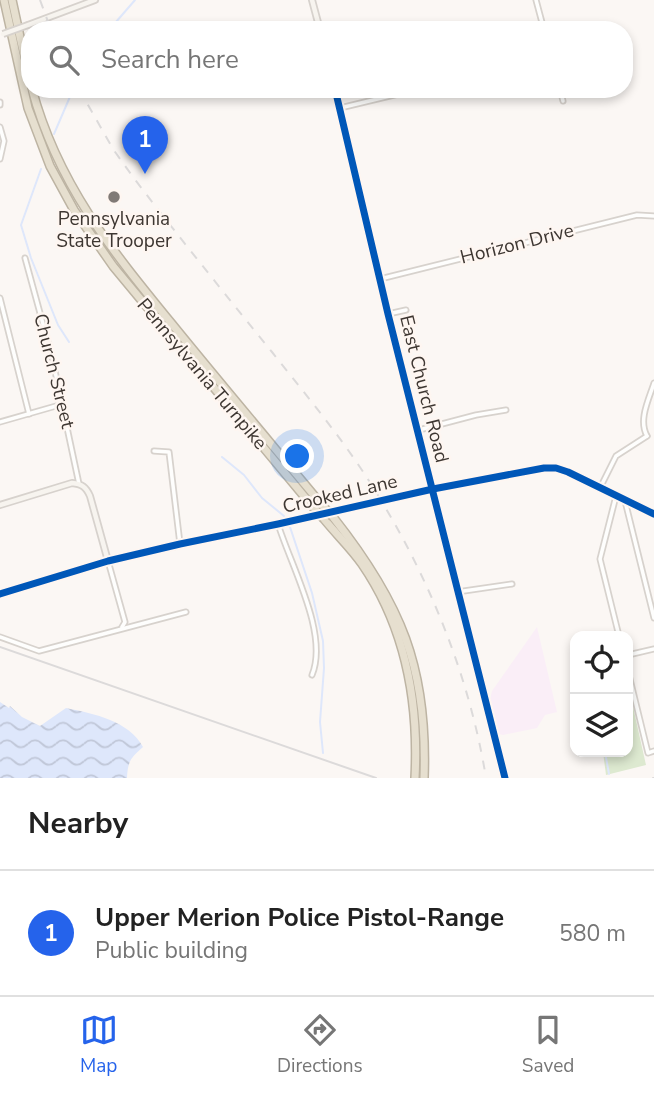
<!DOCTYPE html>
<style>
:root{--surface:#fff;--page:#f2f2f2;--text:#222;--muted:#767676;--line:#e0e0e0;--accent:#2563eb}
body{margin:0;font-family:"Nunito Sans",sans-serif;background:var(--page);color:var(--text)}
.controls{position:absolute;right:21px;bottom:21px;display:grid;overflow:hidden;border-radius:14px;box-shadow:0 4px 10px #0003}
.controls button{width:63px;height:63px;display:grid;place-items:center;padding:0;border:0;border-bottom:2px solid var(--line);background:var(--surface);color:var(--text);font:35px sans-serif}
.you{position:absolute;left:298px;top:457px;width:24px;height:24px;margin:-18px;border:5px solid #fff;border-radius:50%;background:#1a73e8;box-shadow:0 0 0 10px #1a73e833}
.badge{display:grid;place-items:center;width:46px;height:46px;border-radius:50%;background:var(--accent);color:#fff;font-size:23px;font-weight:700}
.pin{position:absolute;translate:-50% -58px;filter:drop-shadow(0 2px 4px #0008)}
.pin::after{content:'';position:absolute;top:37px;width:24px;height:21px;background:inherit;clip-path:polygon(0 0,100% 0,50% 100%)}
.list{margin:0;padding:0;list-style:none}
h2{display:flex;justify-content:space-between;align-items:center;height:91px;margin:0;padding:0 28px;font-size:30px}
h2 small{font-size:23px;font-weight:400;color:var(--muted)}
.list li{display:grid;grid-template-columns:46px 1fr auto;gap:21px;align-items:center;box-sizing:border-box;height:126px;padding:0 28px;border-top:2px solid var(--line)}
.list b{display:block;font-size:26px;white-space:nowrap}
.list p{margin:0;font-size:23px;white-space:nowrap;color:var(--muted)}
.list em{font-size:23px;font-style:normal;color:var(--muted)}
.icon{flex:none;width:38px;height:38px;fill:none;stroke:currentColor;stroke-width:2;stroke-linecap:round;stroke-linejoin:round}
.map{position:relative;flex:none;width:654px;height:778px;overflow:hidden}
.search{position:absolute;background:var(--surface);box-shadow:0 4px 10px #0003;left:21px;right:21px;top:21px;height:77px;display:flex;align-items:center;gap:18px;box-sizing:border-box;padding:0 24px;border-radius:28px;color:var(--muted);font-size:26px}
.sheet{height:217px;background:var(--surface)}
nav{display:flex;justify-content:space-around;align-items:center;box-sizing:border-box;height:98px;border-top:2px solid var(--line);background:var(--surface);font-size:19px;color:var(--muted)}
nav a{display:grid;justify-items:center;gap:4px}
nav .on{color:var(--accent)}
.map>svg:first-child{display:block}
.industrial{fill:#faeef7}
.green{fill:#dde9d0}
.water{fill:url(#water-waves)}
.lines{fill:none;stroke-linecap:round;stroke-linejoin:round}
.stream{stroke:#dee7fb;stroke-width:2}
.street-casing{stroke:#d7d2cd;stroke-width:7}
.secondary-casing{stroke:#d7d2cd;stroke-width:8}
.highway-casing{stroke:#bdb4a3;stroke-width:10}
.street{stroke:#fefefd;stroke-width:3.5}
.secondary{stroke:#f7f4ef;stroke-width:4.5}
.highway{stroke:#e6dfcf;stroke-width:7}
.tram{stroke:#dcdada;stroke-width:2}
.rail{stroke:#dcdada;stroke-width:2;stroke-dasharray:9 9;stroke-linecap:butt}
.secondary-bridge-casing{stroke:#d7d2cd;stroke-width:8;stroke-linecap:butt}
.highway-bridge-casing{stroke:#bdb4a3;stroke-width:10;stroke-linecap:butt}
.secondary-bridge{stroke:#f7f4ef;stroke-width:4.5}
.highway-bridge{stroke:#e6dfcf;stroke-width:7}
.cycleway-casing{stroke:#fef6f1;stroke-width:11}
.cycleway{stroke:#0057b8;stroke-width:7}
.poi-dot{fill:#807a76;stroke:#fef6f1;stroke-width:2.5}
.labels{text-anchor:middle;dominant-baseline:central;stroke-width:5;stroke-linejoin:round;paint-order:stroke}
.poi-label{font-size:19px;fill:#3e3732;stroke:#fef6f1}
.street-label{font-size:19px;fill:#3e3732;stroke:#fef6f1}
</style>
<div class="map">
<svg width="654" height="778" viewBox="0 0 654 778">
<defs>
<pattern id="water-waves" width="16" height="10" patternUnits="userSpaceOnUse" patternTransform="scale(1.75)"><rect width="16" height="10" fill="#dee7fb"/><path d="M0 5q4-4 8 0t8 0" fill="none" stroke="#c0c7d8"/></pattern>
</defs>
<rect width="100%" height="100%" fill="#fbf7f4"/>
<path class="industrial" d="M 537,627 L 557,712 L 545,715 L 537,728 L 503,735 L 499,734 L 490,699 L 492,691 Z"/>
<path class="green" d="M 629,689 L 646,765 L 606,775 L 603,752 L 628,752 Z"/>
<path class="water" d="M 0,702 L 9,708 L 10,706 L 22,717 L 40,726 L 66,708 C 95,714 129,721 143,747 C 131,758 128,760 127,778 L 0,778 Z"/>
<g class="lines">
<g class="stream">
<path d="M 109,30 L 135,0"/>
<path d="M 54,134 L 72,92"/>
<path d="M 41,169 L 21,225 L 31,258 L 58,325 L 69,342"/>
<path d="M 222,457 L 244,475 L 262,498 L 284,516"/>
<path d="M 290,527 L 312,593 L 323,641 L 324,668 L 320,722 L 323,753"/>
<path d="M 605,752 L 609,774"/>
</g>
<defs>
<g id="street">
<path d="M 536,0 L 544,30"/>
<path d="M 560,89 L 563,101"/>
<path d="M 0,102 L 0,105"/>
<path d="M 340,108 L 419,89"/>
<path d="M 0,127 L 4,141 L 0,159"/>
<path d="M 25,258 L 52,357 L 79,484"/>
<path d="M 380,279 L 637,215 L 654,216"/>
<path d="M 0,298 L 29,414"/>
<path d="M 388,314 L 406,310"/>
<path d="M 0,422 L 63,404"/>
<path d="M 419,430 L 476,415 L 506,410"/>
<path d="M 647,436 C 638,420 649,399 654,383"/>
<path d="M 154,451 L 169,452 L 180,544"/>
<path d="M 600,488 L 616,456 L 647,436"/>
<path d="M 616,496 L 600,559 L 619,636"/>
<path d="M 625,501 L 654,618"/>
<path d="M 278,524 C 291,566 329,634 312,675"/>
<path d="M 457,592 L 512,584"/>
<path d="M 0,594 L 108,561 L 125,622 L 122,627"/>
<path d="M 0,637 L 39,651 L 186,612"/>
<path d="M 628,655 L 654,649"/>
<path d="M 628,671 L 648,753 L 654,751"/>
</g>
<g id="secondary">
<path d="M 312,0 L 320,30"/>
<path d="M 28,25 L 95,0"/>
<path d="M 335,89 L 388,314 L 505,778"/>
<path d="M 0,505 L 72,483 C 82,484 86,487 90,496 L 108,561 L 433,489 L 544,468 L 556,468 L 568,472 L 654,514"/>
</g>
<g id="highway">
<path d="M 4,0 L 28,108 L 50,166 L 74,210 L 113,266 L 313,507"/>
<path d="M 12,0 L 30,83"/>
<path d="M 32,89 C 58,186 114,253 176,329 C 224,388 273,446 322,505"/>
<path d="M 333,517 C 401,603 428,668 424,778"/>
<path d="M 324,519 C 336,534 351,548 362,564 C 406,628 419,701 415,778"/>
</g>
</defs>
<use href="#street" class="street-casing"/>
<use href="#secondary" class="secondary-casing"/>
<use href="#highway" class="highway-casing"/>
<use href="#street" class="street"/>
<use href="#secondary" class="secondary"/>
<use href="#highway" class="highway"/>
<g class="tram">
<path d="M 0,647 L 376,778"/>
<path d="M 653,778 L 654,778"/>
</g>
<g class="rail">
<path d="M 40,0 L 51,30"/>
<path d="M 79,89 L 113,149 L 133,177 C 178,236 225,294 272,352 C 309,399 348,445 379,497 C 431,582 470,679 486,778"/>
</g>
<defs>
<path id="secondary-bridge" d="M 3,34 L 28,25"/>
<g id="highway-bridge">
<path d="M 322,505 L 333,517"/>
<path d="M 313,507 L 324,519"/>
</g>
</defs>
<use href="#secondary-bridge" class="secondary-bridge-casing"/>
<use href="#highway-bridge" class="highway-bridge-casing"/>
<use href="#secondary-bridge" class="secondary-bridge"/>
<use href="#highway-bridge" class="highway-bridge"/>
<defs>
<g id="cycleway">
<path d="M 335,89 L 388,314 L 505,778"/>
<path d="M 0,594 L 108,561 L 180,544 L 278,524 L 433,489 L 544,468 L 556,468 L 568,472 L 654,514"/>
</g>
</defs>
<use href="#cycleway" class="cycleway-casing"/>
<use href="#cycleway" class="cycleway"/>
</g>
<circle class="poi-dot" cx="114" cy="197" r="7"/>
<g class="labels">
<g class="poi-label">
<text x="114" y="219">Pennsylvania<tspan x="114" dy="22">State Trooper</tspan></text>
</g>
<g class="street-label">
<text transform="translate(517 244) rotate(-14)">Horizon Drive</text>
<text transform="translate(54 371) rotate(76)">Church Street</text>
<text transform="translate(202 374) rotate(50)">Pennsylvania Turnpike</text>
<text transform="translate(424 389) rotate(76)">East Church Road</text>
<text transform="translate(340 494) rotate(-13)">Crooked Lane</text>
</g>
</g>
</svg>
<div class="controls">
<button><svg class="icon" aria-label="locate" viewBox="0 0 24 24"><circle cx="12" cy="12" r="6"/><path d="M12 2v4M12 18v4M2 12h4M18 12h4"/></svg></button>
<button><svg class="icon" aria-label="layers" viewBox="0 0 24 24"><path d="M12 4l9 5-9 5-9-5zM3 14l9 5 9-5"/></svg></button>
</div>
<div class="you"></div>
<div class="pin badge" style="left:145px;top:174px">1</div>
<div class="search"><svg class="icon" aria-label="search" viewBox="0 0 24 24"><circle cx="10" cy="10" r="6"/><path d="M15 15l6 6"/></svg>Search here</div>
</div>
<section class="sheet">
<h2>Nearby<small></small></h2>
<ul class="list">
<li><span class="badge">1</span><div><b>Upper Merion Police Pistol-Range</b><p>Public building</p></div><em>580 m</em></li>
</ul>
</section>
<nav>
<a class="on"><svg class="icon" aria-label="map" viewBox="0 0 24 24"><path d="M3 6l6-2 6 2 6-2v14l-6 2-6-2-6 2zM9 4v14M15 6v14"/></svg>Map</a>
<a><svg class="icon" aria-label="directions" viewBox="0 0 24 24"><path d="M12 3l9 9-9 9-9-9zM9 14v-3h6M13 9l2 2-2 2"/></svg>Directions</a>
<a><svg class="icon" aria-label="saved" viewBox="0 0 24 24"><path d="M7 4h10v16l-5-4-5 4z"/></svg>Saved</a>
</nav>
